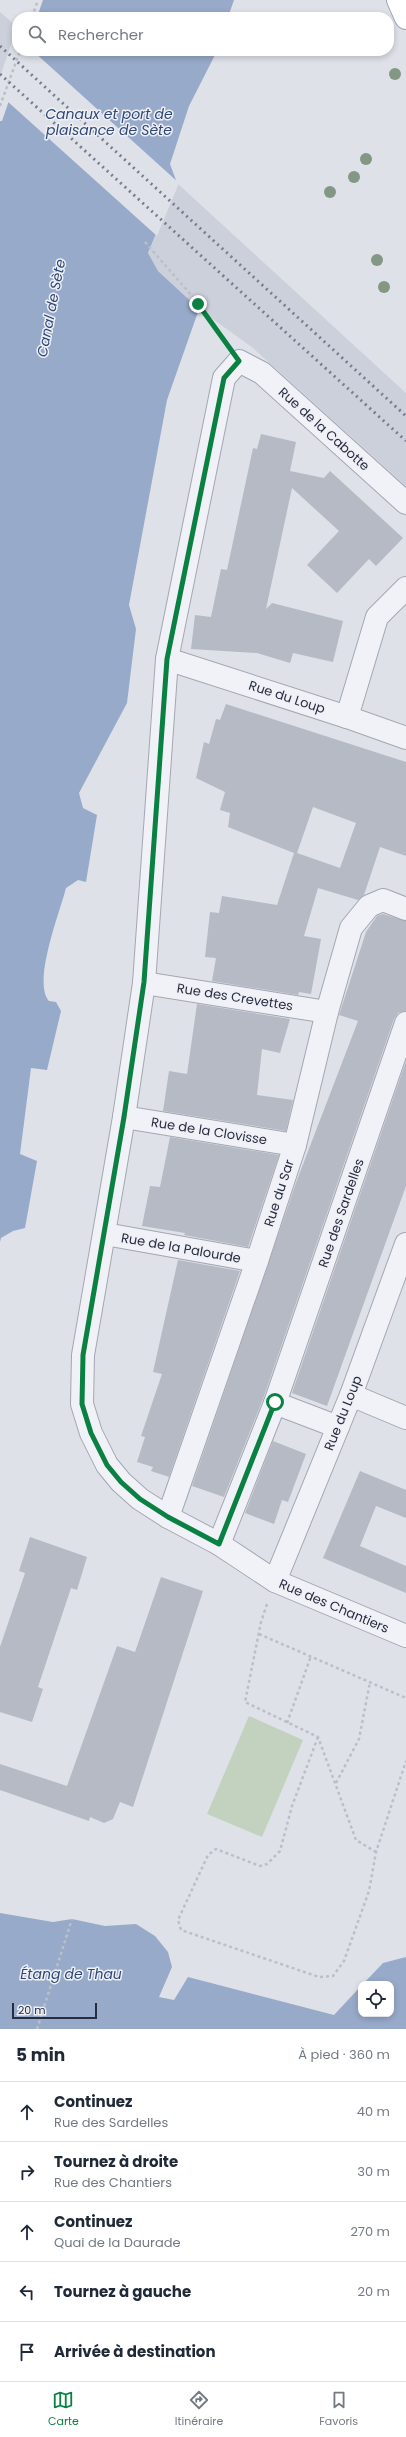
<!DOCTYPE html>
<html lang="fr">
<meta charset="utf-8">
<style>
:root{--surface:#fff;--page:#f6f6f7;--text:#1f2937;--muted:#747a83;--line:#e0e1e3;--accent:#0b8043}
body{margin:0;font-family:Poppins,sans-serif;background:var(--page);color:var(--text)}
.controls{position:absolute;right:12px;bottom:12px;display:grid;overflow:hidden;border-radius:8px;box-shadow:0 2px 6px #0003}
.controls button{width:36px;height:36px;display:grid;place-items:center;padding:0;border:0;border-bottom:1px solid var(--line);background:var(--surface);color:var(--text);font:20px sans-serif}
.scale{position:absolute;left:12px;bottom:10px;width:85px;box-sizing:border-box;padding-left:4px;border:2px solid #272d40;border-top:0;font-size:11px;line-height:14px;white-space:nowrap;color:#272d40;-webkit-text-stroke:3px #eef0f6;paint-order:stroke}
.stop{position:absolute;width:12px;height:12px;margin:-9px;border:3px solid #0b8043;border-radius:50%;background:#fff}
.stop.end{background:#0b8043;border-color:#fff;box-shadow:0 1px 4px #0008}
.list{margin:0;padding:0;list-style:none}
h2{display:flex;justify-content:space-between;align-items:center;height:52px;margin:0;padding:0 16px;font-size:17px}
h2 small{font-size:13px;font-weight:400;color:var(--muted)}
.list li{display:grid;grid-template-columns:26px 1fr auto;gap:12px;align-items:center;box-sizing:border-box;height:60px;padding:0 16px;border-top:1px solid var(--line)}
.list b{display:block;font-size:15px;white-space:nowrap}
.list p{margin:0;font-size:13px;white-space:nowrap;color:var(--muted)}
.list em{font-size:13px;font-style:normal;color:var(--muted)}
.icon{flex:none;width:22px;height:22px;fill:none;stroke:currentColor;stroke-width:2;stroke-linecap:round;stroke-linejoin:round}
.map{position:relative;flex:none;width:406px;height:2029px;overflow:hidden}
.search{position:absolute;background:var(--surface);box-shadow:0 2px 6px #0003;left:12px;right:12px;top:12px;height:44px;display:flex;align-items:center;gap:10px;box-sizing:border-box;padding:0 14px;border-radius:16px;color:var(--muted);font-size:15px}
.sheet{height:352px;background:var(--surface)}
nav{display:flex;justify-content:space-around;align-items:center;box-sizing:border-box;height:56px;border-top:1px solid var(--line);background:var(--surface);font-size:11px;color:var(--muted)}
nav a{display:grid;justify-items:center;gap:2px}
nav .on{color:var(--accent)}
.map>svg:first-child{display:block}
.built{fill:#ccd0da}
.green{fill:#c2d2bf}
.water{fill:#98aaca}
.pier{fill:#dee1e8}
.building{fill:#b5bac5;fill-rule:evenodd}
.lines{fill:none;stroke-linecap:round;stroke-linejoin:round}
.minor-casing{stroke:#a3a7b2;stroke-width:24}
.major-casing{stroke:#9da4b4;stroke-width:24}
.path{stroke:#bcbfc7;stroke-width:2.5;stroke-dasharray:3 3;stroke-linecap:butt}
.minor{stroke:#f1f2f7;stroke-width:22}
.major{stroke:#fff;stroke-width:22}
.rail{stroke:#777e92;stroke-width:3;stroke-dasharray:2 4;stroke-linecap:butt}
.tree{fill:#829885}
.route{stroke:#0b8043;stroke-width:5}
.labels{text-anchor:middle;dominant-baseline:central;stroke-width:3;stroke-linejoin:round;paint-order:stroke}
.street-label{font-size:13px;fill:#272d40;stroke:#eef0f6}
.water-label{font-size:14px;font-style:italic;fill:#304775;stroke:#eef0f6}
</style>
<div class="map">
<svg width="406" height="2029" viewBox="0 0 406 2029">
<rect width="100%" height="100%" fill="#dee1e8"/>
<g class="built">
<path d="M 0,12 L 17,27 L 0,77 Z"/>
<path d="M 177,183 L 406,393 L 406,486 L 253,348 L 199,309 L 158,271 L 148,254 Z"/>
</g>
<path class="green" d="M 249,1716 L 303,1740 L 262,1837 L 207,1814 Z"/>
<g class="water">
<path d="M 43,0 L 234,0 L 228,17 L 37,17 Z"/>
<path d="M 26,51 L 217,51 L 189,106 L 170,164 L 177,183 L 148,253 L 158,271 L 199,309 L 167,400 L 129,605 L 136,629 L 127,703 L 79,793 L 83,808 L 97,815 L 86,882 L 78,880 L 66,888 C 60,912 32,982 49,1001 L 56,1002 L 61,1011 L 47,1070 L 31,1068 L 20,1154 L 37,1161 L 25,1228 L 13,1231 L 1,1238 L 0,1242 L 0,121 L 2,121 Z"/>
<path d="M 0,1913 L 53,1922 L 72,1919 L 105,1926 L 136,1924 L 155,1936 L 168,1952 L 172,1967 L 159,1997 L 174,2000 L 188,1977 L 334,2015 L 361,1986 L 361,2014 L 391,2014 L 391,1984 L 363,1984 L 383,1963 L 406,1957 L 406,2029 L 0,2029 Z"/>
</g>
<path class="pier" d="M 24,51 L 33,51 L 179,183 L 157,236 L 7,101 Z"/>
<g class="building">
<path d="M 261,434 L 296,442 L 290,471 L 324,478 L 330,471 L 403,538 L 376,566 L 369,559 L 337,593 L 307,565 L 339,531 L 292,488 L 266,609 L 272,603 L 343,621 L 333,662 L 293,653 L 290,663 L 257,653 L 191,649 L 195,615 L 211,617 L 221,569 L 227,570 L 253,448 L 257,449 Z"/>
<path d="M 226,704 L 406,762 L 406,856 L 380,847 L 364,895 L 358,900 L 318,888 L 304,936 L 321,939 L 311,994 L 299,992 L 298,995 L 212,981 L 216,958 L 205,957 L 210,912 L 219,913 L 222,896 L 277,905 L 294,853 L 228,827 L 230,813 L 220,810 L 225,792 L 196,778 L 204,742 L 209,744 L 216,719 L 220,720 ZM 313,807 L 356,823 L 340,868 L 297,853 Z"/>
<path d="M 383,914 L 406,921 L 406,1011 L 398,1013 L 394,1019 L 263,1399 L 224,1497 L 192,1486 L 297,1180 L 358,1021 L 339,1015 L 366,932 L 377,916 Z"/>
<path d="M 197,1004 L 290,1019 L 280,1053 L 262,1049 L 257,1095 L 293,1100 L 286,1131 L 163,1111 L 169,1071 L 187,1074 Z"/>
<path d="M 406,1061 L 406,1186 L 327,1406 L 292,1393 Z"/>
<path d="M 170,1137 L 279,1155 L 248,1247 L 184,1235 L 185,1233 L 142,1226 L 150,1186 L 160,1187 Z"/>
<path d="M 178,1260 L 240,1271 L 169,1477 L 151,1471 L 153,1467 L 137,1462 L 145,1437 L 141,1436 L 162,1374 L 153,1372 Z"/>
<path d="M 273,1441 L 306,1454 L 288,1502 L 282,1500 L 274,1524 L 245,1513 Z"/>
<path d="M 360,1471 L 406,1490 L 406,1518 L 376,1506 L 360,1546 L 406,1566 L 406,1593 L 323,1558 Z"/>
<path d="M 30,1537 L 87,1557 L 77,1590 L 71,1588 L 38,1687 L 43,1689 L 32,1722 L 0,1712 L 0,1647 L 25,1573 L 19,1571 Z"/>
<path d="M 161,1577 L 203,1591 L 133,1807 L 120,1802 L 113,1819 L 104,1823 L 90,1817 L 89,1821 L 0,1790 L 0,1764 L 67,1786 L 117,1646 L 135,1652 Z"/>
</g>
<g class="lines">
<defs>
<g id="minor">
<path d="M 406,503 L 262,373 L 239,361 L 224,378 L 167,659 L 144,983 L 124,1117 L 83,1355 L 82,1404 L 91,1433 L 107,1465 L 121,1482 L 140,1499 L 168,1517 L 219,1544 L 275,1581 L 406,1636"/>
<path d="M 167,659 L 347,717 L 406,738"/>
<path d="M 347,717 L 377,617 L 406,588"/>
<path d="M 144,983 L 327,1012"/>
<path d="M 124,1117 L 295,1145"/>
<path d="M 105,1234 L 257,1261"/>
<path d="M 351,1395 L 406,1418"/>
<path d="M 275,1403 L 338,1427"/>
<path d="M 168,1517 L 257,1261 L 295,1145 L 327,1012 L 351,928 L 369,906 L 383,900 L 406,909"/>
<path d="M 219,1544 L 275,1403 L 406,1023"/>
<path d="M 275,1581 L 351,1395 L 406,1244"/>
</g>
<path id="major" d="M 398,0 L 406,18"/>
</defs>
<use href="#minor" class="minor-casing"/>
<use href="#major" class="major-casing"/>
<g class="path">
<path d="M 32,17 L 38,0"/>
<path d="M 0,106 L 20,51"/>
<path d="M 145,242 L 199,304 L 225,341"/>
<path d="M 267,1604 L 261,1622 L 245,1702 L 318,1737 L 356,1840 L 376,1852"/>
<path d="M 259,1634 L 406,1698"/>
<path d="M 287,1723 L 311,1656"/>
<path d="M 318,1737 L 292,1806 L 280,1851 L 267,1864 L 260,1866 L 216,1849 L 208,1855 L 178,1920 L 181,1930 L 319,1977 L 333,1976 L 344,1961 L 369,1891 L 376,1852 L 406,1761"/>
<path d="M 336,1783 L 359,1739 L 370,1682"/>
<path d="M 37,2029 L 72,1919"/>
</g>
<use href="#minor" class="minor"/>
<use href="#major" class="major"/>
<g class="rail">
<path d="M 0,46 L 406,416"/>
<path d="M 0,74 L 406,441"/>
</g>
</g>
<g class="tree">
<circle cx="395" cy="74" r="6"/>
<circle cx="366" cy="159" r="6"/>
<circle cx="354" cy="177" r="6"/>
<circle cx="330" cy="192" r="6"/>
<circle cx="377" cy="260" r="6"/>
<circle cx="384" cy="287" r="6"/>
</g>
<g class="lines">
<path class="route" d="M 198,304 L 239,361 L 224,378 L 167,659 L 144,982 L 124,1117 L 83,1355 L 82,1404 L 91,1433 L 107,1465 L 121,1482 L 140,1499 L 168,1517 L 219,1544 L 275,1402"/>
</g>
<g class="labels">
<g class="street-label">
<text transform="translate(324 429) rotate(42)">Rue de la Cabotte</text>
<text transform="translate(287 697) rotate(18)">Rue du Loup</text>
<text transform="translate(235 997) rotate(9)">Rue des Crevettes</text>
<text transform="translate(209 1131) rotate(9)">Rue de la Clovisse</text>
<text transform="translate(279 1193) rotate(-72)">Rue du Sar</text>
<text transform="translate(341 1213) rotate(-71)">Rue des Sardelles</text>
<text transform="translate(181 1248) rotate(10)">Rue de la Palourde</text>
<text transform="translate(343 1413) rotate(-68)">Rue du Loup</text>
<text transform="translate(334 1606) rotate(23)">Rue des Chantiers</text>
</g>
<g class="water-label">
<text x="109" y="114">Canaux et port de<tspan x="109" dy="16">plaisance de Sète</tspan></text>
<text transform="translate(51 308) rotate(-79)">Canal de Sète</text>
<text x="71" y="1974">Étang de Thau</text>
</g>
</g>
</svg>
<div class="controls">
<button><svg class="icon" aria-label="locate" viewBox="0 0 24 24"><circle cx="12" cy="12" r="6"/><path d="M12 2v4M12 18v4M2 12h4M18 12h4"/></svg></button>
</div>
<div class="scale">20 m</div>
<div class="stop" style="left:275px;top:1402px"></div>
<div class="stop end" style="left:198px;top:304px"></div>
<div class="search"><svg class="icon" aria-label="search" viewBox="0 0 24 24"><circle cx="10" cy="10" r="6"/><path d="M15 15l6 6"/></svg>Rechercher</div>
</div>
<section class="sheet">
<h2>5 min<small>À pied · 360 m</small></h2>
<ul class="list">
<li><svg class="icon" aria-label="ahead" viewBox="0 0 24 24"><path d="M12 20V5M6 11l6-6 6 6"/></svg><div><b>Continuez</b><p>Rue des Sardelles</p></div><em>40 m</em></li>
<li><svg class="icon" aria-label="right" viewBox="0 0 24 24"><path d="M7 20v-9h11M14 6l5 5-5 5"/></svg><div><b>Tournez à droite</b><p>Rue des Chantiers</p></div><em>30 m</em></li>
<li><svg class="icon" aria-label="ahead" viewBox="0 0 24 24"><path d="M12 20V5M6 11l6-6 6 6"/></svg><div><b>Continuez</b><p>Quai de la Daurade</p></div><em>270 m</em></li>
<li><svg class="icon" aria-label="left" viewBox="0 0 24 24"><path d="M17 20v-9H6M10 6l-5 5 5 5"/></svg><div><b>Tournez à gauche</b></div><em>20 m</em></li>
<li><svg class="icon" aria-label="arrive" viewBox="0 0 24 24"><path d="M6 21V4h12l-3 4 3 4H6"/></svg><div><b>Arrivée à destination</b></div></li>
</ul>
</section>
<nav>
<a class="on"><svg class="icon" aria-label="map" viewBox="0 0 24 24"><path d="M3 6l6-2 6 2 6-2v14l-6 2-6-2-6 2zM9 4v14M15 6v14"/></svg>Carte</a>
<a><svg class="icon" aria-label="directions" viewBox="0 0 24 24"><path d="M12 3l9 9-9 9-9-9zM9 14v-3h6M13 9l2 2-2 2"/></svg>Itinéraire</a>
<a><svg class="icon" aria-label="saved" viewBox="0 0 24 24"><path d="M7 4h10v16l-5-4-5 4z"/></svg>Favoris</a>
</nav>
